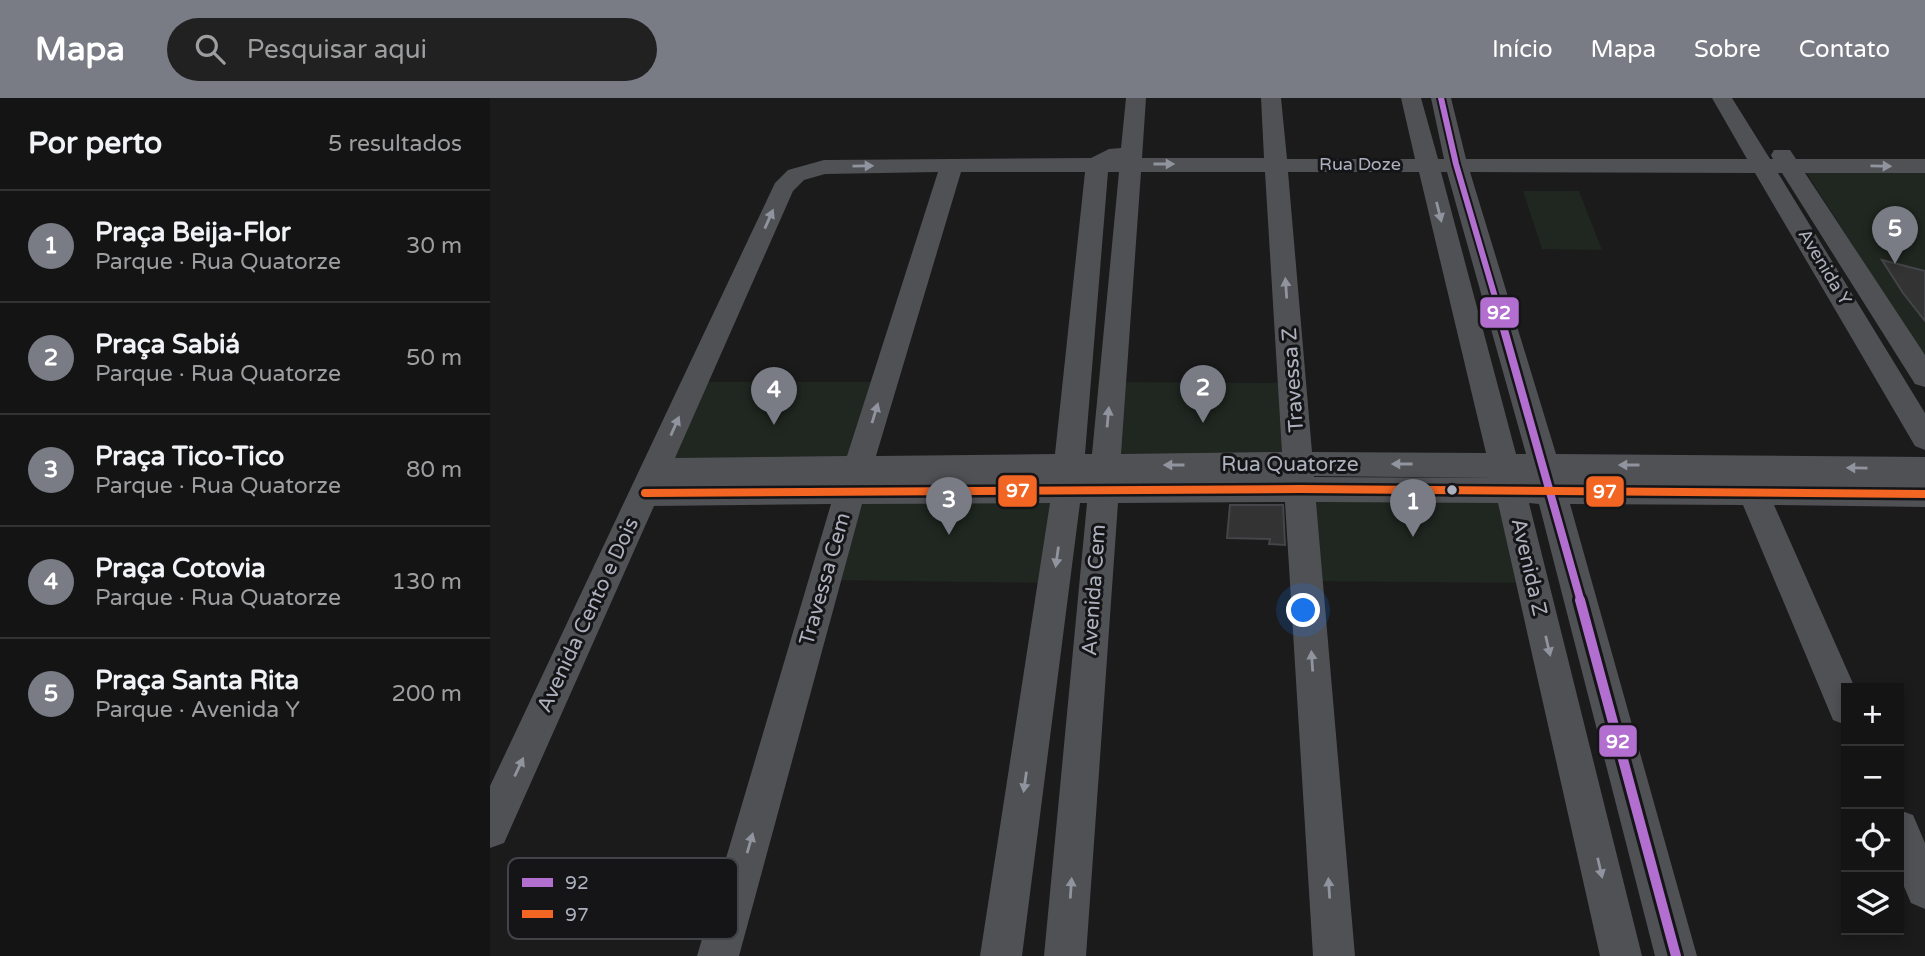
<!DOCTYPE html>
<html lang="pt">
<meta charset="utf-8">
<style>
:root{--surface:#141415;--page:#212122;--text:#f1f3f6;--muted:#9d9ea0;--line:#333334;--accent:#797c85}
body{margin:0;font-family:"Varela Round",sans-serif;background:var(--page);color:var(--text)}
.controls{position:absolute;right:21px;bottom:21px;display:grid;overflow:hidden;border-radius:0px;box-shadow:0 4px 10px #0003}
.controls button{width:63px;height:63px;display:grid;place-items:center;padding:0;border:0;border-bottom:2px solid var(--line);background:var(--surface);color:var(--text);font:35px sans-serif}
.you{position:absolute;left:814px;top:513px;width:24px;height:24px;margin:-18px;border:5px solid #fff;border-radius:50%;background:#1a73e8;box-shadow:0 0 0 10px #1a73e833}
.badge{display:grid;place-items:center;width:46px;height:46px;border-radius:50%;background:var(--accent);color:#fff;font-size:23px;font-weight:700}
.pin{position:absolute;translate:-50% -58px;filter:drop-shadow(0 2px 4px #0008)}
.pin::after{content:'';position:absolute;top:37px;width:24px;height:21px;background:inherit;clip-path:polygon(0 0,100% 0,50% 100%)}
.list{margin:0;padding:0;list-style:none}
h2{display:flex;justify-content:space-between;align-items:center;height:91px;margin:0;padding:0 28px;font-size:30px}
h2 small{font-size:23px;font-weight:400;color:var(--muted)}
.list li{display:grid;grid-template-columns:46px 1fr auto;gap:21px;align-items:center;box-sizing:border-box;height:112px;padding:0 28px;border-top:2px solid var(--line)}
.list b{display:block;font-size:26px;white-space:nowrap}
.list p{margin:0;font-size:23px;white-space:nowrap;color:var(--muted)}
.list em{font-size:23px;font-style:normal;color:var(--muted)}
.icon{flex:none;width:38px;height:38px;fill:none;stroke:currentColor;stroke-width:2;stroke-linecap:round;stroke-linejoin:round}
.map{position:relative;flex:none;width:1435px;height:858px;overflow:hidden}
header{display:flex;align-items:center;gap:42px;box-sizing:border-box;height:98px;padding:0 35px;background:var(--accent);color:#fff}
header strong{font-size:33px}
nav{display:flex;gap:38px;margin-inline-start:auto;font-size:24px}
.search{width:490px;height:63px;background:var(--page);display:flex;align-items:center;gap:18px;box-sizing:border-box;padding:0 24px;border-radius:38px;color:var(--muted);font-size:26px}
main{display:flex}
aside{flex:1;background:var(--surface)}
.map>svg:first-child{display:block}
.green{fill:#1f2720}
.building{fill:#333334;stroke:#444548;stroke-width:2}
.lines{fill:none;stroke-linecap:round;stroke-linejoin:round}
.minor{fill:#505155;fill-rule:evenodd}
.bus-1-far2-casing{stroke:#151518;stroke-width:10}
.bus-1-far1-casing{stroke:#151518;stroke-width:13}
.bus-1-casing{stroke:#151518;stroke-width:16}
.bus-2-casing{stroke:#151518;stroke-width:13}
.bus-1-far2{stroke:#b36fd0;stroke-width:6}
.bus-1-far1{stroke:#b36fd0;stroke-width:8}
.bus-1{stroke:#b36fd0;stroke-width:10}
.bus-2{stroke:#f26522;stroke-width:8}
.oneway{fill:#90949e}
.bus-dot{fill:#acb1bd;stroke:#151518;stroke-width:2.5}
.labels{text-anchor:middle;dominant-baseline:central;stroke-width:6;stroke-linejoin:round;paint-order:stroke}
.far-street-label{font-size:18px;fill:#acb1bd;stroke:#151518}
.street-label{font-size:21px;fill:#acb1bd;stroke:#151518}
.key{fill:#151518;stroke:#42444a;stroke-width:2}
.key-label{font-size:19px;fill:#acb1bd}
.line-badge{stroke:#151518;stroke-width:2.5}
.badge-label{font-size:19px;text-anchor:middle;font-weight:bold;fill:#fff}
</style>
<header>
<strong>Mapa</strong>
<div class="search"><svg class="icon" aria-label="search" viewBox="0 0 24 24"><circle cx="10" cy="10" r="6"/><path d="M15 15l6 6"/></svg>Pesquisar aqui</div>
<nav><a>Início</a><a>Mapa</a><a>Sobre</a><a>Contato</a></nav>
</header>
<main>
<aside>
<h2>Por perto<small>5 resultados</small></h2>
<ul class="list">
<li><span class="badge">1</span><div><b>Praça Beija-Flor</b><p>Parque · Rua Quatorze</p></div><em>30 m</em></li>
<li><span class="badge">2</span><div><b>Praça Sabiá</b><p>Parque · Rua Quatorze</p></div><em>50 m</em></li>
<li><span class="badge">3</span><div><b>Praça Tico-Tico</b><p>Parque · Rua Quatorze</p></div><em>80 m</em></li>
<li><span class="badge">4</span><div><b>Praça Cotovia</b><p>Parque · Rua Quatorze</p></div><em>130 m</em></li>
<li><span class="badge">5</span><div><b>Praça Santa Rita</b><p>Parque · Avenida Y</p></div><em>200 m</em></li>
</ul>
</aside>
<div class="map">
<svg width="1435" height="858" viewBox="0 0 1435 858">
<rect width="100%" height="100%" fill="#1b1b1c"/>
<g class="green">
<path d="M 1314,71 L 1435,72 L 1435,260 Z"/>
<path d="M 1033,93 L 1089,93 L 1112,152 L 1052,151 Z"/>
<path d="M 206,284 L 394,284 L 369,370 L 165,372 Z"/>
<path d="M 624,284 L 803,285 L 810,366 L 617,366 Z"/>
<path d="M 810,392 L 1022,395 L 1044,485 L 818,483 Z"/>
<path d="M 361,393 L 576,393 L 565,485 L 335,482 Z"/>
</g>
<g class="building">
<path d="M 1392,162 L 1435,173 L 1435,223 L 1413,195 Z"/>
<path d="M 740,407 L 793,407 L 795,447 L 779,446 L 780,441 L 737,440 Z"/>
</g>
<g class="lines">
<g class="minor">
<path d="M 636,0 L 656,0 L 652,60 L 774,60 L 771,0 L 791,0 L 797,61 L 925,61 L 911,0 L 931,0 L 948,61 L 954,61 L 941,0 L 961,0 L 976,61 L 1257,61 L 1222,0 L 1242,0 L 1280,61 L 1283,61 L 1281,57 L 1284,52 L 1300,52 L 1306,61 L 1435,61 L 1435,75 L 1315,75 L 1435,257 L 1435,289 L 1425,286 L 1292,75 L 1288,75 L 1435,315 L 1435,352 L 1425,348 L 1265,75 L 980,74 L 1066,356 L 1435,359 L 1435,383 L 1272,382 L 1435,383 L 1435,409 L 1284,407 L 1365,590 L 1356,590 L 1356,627 L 1343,622 L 1253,407 L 1080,406 L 1207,858 L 1165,858 L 1049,406 L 1039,405 L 1152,858 L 1110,858 L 1008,405 L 826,404 L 865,858 L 823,858 L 795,404 L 628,405 L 596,858 L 554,858 L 597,405 L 590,405 L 532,858 L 490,858 L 560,405 L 372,406 L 249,858 L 207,858 L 341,406 L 164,408 L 14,745 L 0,750 L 0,688 L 285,85 L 298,72 L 334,62 L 601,60 L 619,51 L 631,50 ZM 448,74 L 357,358 L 185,360 L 303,93 L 314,82 L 335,76 ZM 471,74 L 595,74 L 565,356 L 386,358 ZM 618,74 L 629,74 L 602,356 L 595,356 ZM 651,74 L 775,74 L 792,354 L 631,356 ZM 798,74 L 929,74 L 996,355 L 822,354 ZM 951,74 L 957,74 L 1036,356 L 1026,356 ZM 824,378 L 1002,380 L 824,379 Z"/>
<path d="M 1409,712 L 1423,717 L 1435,745 L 1435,811 L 1421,805 L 1409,777 Z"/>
</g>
<defs>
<path id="bus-1-far2" d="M 951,0 L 966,66 L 1012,223"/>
<path id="bus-1-far1" d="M 1011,221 L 1091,504"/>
<path id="bus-1" d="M 1090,502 L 1186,858"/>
<path id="bus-2" d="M 155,395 L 810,391 L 1435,396"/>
</defs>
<use href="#bus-1-far2" class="bus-1-far2-casing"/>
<use href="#bus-1-far1" class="bus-1-far1-casing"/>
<use href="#bus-1" class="bus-1-casing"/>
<use href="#bus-2" class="bus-2-casing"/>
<use href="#bus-1-far2" class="bus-1-far2"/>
<use href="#bus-1-far1" class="bus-1-far1"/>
<use href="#bus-1" class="bus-1"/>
<use href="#bus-2" class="bus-2"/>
</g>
<defs><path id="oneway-solid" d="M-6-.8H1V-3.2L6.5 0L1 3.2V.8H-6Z" transform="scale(1.75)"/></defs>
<g class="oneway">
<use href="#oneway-solid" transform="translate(674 66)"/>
<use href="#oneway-solid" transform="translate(373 68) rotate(-1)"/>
<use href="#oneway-solid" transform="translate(1391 68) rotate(1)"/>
<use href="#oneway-solid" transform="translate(949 114) rotate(76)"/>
<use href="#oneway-solid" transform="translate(279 121) rotate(-66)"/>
<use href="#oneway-solid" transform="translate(796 190) rotate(-94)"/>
<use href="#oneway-solid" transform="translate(385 315) rotate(-73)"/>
<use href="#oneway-solid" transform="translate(618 319) rotate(-85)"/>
<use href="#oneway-solid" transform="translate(185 328) rotate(-66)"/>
<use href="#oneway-solid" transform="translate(912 366) rotate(-180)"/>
<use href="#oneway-solid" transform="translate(684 367) rotate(180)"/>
<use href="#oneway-solid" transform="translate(1139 367) rotate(-180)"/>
<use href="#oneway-solid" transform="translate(1367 370) rotate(-179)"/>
<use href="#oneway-solid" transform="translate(567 459) rotate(98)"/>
<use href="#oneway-solid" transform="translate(1058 548) rotate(77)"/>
<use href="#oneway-solid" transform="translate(822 563) rotate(-94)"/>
<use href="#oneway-solid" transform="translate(29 669) rotate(-65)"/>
<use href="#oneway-solid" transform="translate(535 684) rotate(98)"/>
<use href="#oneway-solid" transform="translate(260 745) rotate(-74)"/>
<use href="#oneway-solid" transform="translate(1110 770) rotate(77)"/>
<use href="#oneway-solid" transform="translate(581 790) rotate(-86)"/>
<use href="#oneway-solid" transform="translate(839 790) rotate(-94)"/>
</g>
<circle class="bus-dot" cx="962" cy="392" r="6"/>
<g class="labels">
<g class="far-street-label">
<text x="870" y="66">Rua Doze</text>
<text transform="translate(1335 169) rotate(59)">Avenida Y</text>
</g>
<g class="street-label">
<text transform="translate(803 282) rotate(-94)">Travessa Z</text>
<text x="800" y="366">Rua Quatorze</text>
<text transform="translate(1039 469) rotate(77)">Avenida Z</text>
<text transform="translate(335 481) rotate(-74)">Travessa Cem</text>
<text transform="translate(604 492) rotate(-86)">Avenida Cem</text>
<text transform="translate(98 517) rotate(-65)">Avenida Cento e Dois</text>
</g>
</g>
<rect x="18" y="760" width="230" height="81" rx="10" class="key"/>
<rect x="32" y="780" width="31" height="9" fill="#b36fd0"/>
<rect x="32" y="812" width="31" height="8" fill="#f26522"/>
<g class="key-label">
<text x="75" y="791">92</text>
<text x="75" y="823">97</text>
</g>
<g class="line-badge">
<rect x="989" y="198" width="41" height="33" rx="7" fill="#b36fd0"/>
<rect x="507" y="376" width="41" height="34" rx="7" fill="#f26522"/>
<rect x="1095" y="377" width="40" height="33" rx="7" fill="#f26522"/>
<rect x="1108" y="626" width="40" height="34" rx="7" fill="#b36fd0"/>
</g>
<g class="badge-label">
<text x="1009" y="221">92</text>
<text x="528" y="399">97</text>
<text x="1115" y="400">97</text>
<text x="1128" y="650">92</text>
</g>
</svg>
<div class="controls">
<button>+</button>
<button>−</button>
<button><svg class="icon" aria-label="locate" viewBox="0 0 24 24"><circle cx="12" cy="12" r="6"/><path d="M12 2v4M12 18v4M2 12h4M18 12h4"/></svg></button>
<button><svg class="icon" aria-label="layers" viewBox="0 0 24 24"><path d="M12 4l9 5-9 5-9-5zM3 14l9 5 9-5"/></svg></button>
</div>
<div class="you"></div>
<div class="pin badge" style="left:923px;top:439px">1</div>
<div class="pin badge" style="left:713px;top:325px">2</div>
<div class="pin badge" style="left:459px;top:437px">3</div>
<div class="pin badge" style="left:284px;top:327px">4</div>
<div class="pin badge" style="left:1405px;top:166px">5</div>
</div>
</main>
